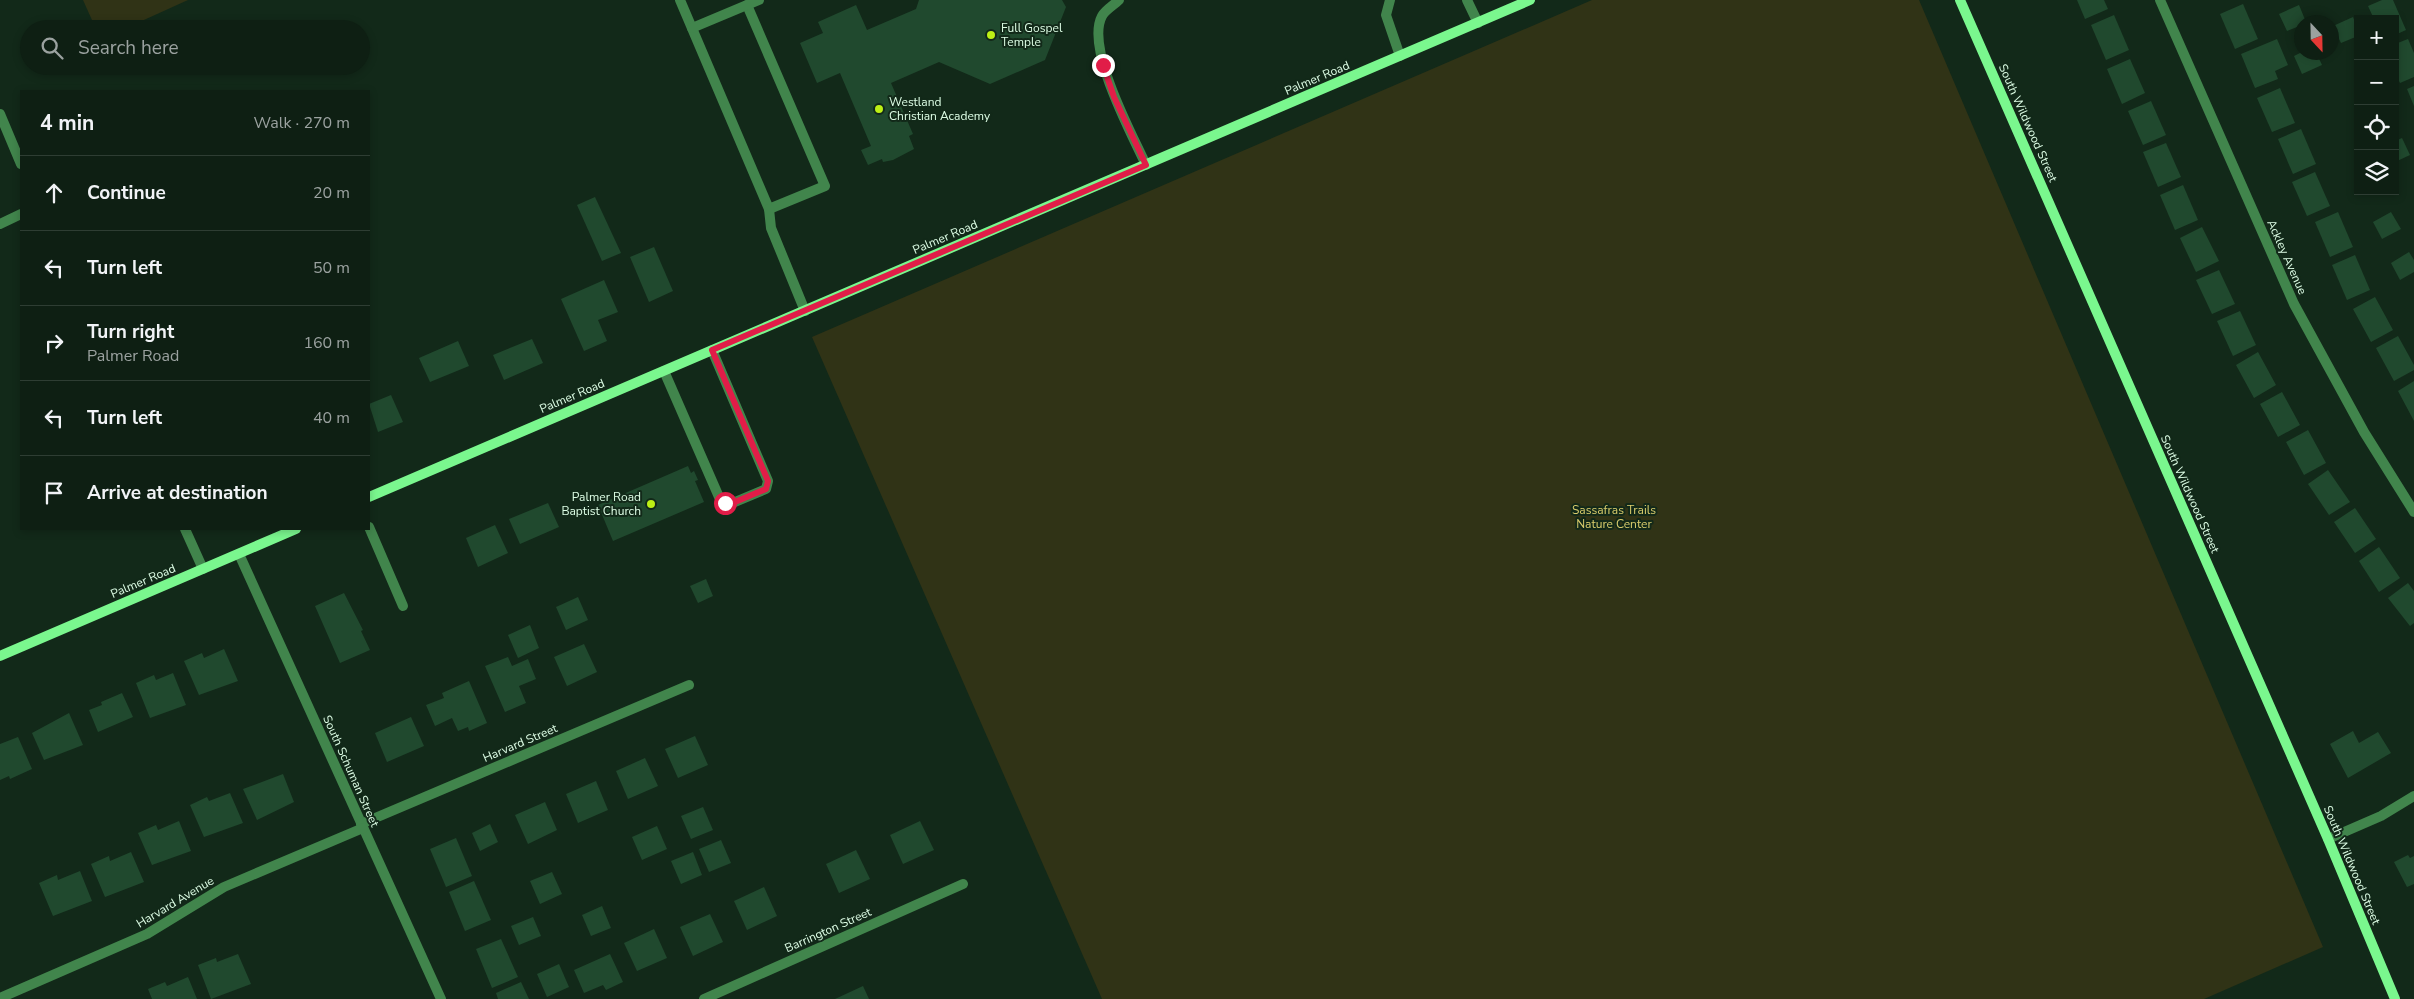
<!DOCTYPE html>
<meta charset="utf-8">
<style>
:root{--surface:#0e1f13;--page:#17271c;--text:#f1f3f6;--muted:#9ba2a0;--line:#2e3d33}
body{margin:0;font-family:"Nunito Sans",sans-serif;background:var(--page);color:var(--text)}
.controls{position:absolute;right:15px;top:15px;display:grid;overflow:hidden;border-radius:0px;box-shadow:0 2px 8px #0003}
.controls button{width:45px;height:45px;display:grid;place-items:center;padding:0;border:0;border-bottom:1px solid var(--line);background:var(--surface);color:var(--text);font:25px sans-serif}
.compass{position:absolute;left:2294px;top:15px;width:45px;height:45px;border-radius:50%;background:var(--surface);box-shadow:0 2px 8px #0003;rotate:158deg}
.stop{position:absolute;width:15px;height:15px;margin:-11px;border:4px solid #e11d48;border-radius:50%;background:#fff}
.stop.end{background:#e11d48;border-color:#fff;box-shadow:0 1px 5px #0008}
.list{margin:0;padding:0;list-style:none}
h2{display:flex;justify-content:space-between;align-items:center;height:65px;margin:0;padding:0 20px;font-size:21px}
h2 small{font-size:16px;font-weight:400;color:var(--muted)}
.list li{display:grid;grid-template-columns:32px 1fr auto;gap:15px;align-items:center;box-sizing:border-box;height:75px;padding:0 20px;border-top:1px solid var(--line)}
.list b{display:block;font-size:19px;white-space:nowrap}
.list p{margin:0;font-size:16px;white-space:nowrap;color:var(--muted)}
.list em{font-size:16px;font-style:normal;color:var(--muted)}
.icon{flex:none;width:28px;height:28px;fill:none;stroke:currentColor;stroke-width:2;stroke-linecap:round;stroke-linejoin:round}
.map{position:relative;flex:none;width:2414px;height:999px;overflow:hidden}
.search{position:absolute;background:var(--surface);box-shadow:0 2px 8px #0003;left:20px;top:20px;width:350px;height:55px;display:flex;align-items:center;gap:12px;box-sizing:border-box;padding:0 18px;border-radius:28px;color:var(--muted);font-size:19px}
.panel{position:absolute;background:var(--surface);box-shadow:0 2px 8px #0003;left:20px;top:90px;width:350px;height:440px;border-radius:0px}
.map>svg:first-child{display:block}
.green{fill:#303316}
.building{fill:#20492e}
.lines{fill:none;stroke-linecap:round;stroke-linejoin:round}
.lane{stroke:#41854c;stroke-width:10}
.street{stroke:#41854c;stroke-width:10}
.secondary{stroke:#7af78e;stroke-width:10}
.route{stroke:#e11d48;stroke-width:6}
.poi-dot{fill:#bdf015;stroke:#122919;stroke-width:2}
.labels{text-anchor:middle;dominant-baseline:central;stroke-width:4;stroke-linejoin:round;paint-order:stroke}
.poi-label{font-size:12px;fill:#ddfde5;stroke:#122919;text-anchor:start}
.street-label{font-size:12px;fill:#ddfde5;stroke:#122919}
.park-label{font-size:12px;fill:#dacd6c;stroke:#122919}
</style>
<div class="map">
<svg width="2414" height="999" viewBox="0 0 2414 999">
<rect width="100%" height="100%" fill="#122919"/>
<g class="green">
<path d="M 83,0 L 188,0 L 124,29 L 96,29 Z"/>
<path d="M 1592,0 L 1919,0 L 2323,947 L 2204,999 L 1102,999 L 812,337 Z"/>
</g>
<g class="building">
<path d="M 919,0 L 1062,0 L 1066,7 L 1045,60 L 990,84 L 939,62 L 891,83 L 913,134 L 909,136 L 914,149 L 893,160 L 883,162 L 882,159 L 868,165 L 861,150 L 871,146 L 840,73 L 817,83 L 800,43 L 823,33 L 818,22 L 856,5 L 867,30 L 916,9 Z"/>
<path d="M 2077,0 L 2104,0 L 2108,9 L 2085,19 Z"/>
<path d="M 2382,0 L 2393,0 L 2406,30 L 2395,35 L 2395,19 L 2374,19 L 2368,6 Z"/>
<path d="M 2243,4 L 2258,39 L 2235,49 L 2220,14 Z"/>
<path d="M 2299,5 L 2306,22 L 2302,22 L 2302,25 L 2287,31 L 2279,14 Z"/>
<path d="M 2114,15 L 2129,50 L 2106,60 L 2091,25 Z"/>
<path d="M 2353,17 L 2358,29 L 2358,36 L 2341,43 L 2333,26 Z"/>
<path d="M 2277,39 L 2288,65 L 2275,71 L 2278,79 L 2255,88 L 2241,54 Z"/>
<path d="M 2408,39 L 2414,53 L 2414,77 L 2400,83 L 2395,73 L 2395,44 Z"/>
<path d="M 2302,52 L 2316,52 L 2322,65 L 2302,74 L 2294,56 Z"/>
<path d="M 2130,59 L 2145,93 L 2122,104 L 2107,69 Z"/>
<path d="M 2414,86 L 2414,106 L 2407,89 Z"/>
<path d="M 2280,88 L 2295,123 L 2272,132 L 2257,98 Z"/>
<path d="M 2151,101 L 2166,135 L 2143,145 L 2128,111 Z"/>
<path d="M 2301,129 L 2316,164 L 2293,174 L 2278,139 Z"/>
<path d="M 2402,138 L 2410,155 L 2395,162 L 2395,141 Z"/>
<path d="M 2166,143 L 2181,177 L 2158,187 L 2143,152 Z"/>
<path d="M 2315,172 L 2330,206 L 2307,216 L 2292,182 Z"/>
<path d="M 2183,185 L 2198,220 L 2175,230 L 2160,195 Z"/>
<path d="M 595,197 L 621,253 L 602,261 L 577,205 Z"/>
<path d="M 2338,212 L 2353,247 L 2330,257 L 2315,222 Z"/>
<path d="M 2391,212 L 2401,229 L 2382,239 L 2373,222 Z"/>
<path d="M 2202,227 L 2219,261 L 2196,272 L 2180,238 Z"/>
<path d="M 654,247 L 673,291 L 649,302 L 630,257 Z"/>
<path d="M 2409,252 L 2414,260 L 2414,272 L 2400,280 L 2391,263 Z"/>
<path d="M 2355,255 L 2370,290 L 2347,300 L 2332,265 Z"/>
<path d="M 2219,270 L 2235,304 L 2212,314 L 2196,280 Z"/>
<path d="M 604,280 L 618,312 L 598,320 L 607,341 L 584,351 L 561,299 Z"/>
<path d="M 2375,297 L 2393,330 L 2371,342 L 2353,309 Z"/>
<path d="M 2240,311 L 2256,345 L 2233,356 L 2217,321 Z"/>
<path d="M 2398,336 L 2414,365 L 2414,370 L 2394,381 L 2376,348 Z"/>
<path d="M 532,339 L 543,363 L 504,380 L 493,355 Z"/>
<path d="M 458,341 L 469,366 L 430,382 L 419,358 Z"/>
<path d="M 2258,352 L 2276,385 L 2254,398 L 2236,365 Z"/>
<path d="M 2414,381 L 2414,421 L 2398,391 Z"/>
<path d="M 2282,392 L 2300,425 L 2278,437 L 2260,404 Z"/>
<path d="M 391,395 L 403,422 L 378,432 L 369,404 Z"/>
<path d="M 2308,430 L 2326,463 L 2304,475 L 2286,442 Z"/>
<path d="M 688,466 L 691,473 L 694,471 L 698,480 L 695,481 L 704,502 L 613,541 L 598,505 Z"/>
<path d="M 2328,470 L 2350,502 L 2329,515 L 2308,484 Z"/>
<path d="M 548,503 L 559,527 L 520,544 L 509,519 Z"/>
<path d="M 2355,508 L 2376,539 L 2355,553 L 2334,522 Z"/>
<path d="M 495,525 L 508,553 L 478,567 L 466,538 Z"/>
<path d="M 2379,547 L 2400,578 L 2379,592 L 2359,561 Z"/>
<path d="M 706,579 L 713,596 L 698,603 L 690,586 Z"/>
<path d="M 2408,583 L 2414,591 L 2414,623 L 2410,626 L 2388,598 Z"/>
<path d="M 344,593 L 363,630 L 361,631 L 370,650 L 340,663 L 315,606 Z"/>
<path d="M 578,597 L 588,620 L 566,630 L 556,607 Z"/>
<path d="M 530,625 L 539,648 L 518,658 L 508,635 Z"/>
<path d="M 584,644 L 597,672 L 567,686 L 554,657 Z"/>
<path d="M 224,649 L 238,681 L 199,695 L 184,661 L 202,653 L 204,658 Z"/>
<path d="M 508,657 L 512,666 L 528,659 L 536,679 L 519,686 L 526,703 L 505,712 L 485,666 Z"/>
<path d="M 173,673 L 186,705 L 150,718 L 136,683 L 154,675 L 156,680 Z"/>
<path d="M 469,681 L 487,723 L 469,731 L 468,727 L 458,731 L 452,718 L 435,726 L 426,705 L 444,698 L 442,693 Z"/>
<path d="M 122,693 L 133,717 L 98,732 L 89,710 L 102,705 L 101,702 Z"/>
<path d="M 69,713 L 83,745 L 44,760 L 32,733 Z"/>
<path d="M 411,717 L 424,746 L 387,762 L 375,733 Z"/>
<path d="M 2353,731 L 2359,743 L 2378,732 L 2391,753 L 2348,778 L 2330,744 Z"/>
<path d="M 695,736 L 708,765 L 678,778 L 665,749 Z"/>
<path d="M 18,737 L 32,769 L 10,779 L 9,776 L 0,780 L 0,744 Z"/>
<path d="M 645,758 L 658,786 L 628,799 L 616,771 Z"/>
<path d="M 283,774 L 294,802 L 257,820 L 243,789 Z"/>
<path d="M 596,781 L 608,810 L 578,823 L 566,794 Z"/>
<path d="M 230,793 L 243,823 L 204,837 L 190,805 L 207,797 L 209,801 Z"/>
<path d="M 545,802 L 557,830 L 528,844 L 515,815 Z"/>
<path d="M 703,807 L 713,830 L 691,839 L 681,816 Z"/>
<path d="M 179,821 L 191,851 L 152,865 L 138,833 L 156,825 L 158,830 Z"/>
<path d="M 920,821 L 934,850 L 903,864 L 890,835 Z"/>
<path d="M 490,824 L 498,842 L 480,851 L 472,833 Z"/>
<path d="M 657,826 L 667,849 L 642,860 L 632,837 Z"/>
<path d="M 456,838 L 472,876 L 446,887 L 430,849 Z"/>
<path d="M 721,840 L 731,863 L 709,872 L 699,849 Z"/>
<path d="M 856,850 L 870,879 L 839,893 L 826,864 Z"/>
<path d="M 131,852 L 144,882 L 105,897 L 91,864 L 109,856 L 110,861 Z"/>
<path d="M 693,852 L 702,875 L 681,884 L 671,861 Z"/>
<path d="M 2408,855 L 2410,858 L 2414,856 L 2414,884 L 2407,887 L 2394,862 Z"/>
<path d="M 80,871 L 92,901 L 53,916 L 39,883 L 57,875 L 58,880 Z"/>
<path d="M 552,872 L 562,894 L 540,904 L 530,881 Z"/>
<path d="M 474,881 L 491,920 L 465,931 L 449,892 Z"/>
<path d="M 764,887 L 777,916 L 747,930 L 734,901 Z"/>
<path d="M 602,906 L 611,928 L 591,936 L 582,915 Z"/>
<path d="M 710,914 L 723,942 L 693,956 L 680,927 Z"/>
<path d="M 533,917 L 541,936 L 519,945 L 511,926 Z"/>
<path d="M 654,929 L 667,958 L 637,971 L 624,943 Z"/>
<path d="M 501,939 L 518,977 L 492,988 L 476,949 Z"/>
<path d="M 238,954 L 251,984 L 211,999 L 198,965 L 216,958 L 217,962 Z"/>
<path d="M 610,954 L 623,982 L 606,990 L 603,985 L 584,993 L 574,970 Z"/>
<path d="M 559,964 L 569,987 L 547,997 L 537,974 Z"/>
<path d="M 188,977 L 197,999 L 152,999 L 148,989 L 165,982 L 167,986 Z"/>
<path d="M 521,982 L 529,999 L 498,999 L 496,993 Z"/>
<path d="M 863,986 L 869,999 L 835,999 Z"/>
</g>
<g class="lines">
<g class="lane">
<path d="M 680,0 L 769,209 L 825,186 L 747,5"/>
<path d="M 1119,0 C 1114,5 1105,10 1102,16 C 1085,48 1132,134 1146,165"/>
<path d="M 1390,0 L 1386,15 L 1400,56"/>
<path d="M 1467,0 L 1478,23"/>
<path d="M 692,28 L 759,0"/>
<path d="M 0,114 L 21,164"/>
<path d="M 769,209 L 771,228 L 805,311"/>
<path d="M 0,224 L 21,214"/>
<path d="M 664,371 L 719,497 L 725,503 L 735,502 L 766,489 L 768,481 L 712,350"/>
<path d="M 369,527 L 403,606"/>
<path d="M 185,529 L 203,569"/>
</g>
<g class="street">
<path d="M 2160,0 L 2294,304 L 2364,432 L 2414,512"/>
<path d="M 239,554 L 441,999"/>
<path d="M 361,824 L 689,685"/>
<path d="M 2328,839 L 2381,816 L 2414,796"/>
<path d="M 0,998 L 147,934 L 224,887 L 363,828"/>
<path d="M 704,999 L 963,884"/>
</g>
<g class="secondary">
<path d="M 1960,0 L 2328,839 L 2395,999"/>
<path d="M 369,497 L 1530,0"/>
<path d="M 0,656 L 296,529"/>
</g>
</g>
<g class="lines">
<path class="route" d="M 725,503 L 735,502 L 766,489 L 768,481 L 712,350 L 1146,165 L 1114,97 L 1103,65"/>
</g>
<g class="poi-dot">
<circle cx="991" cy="35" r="5"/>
<circle cx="879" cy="109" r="5"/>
<circle cx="651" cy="504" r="5"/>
</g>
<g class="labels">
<g class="poi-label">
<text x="1001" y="28">Full Gospel<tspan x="1001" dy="14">Temple</tspan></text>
<text x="889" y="102">Westland<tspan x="889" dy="14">Christian Academy</tspan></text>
<text x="641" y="497" text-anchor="end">Palmer Road<tspan x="641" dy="14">Baptist Church</tspan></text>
</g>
<g class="street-label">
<text transform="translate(1317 78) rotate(-23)">Palmer Road</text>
<text transform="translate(2028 123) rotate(66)">South Wildwood Street</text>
<text transform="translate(945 237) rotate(-23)">Palmer Road</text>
<text transform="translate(2287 257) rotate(66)">Ackley Avenue</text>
<text transform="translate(572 396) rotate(-23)">Palmer Road</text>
<text transform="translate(2190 494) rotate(66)">South Wildwood Street</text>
<text transform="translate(143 581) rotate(-23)">Palmer Road</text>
<text transform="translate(520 743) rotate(-23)">Harvard Street</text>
<text transform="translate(351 771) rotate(66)">South Schuman Street</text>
<text transform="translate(2352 865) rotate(67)">South Wildwood Street</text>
<text transform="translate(175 902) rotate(-31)">Harvard Avenue</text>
<text transform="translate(828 930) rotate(-24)">Barrington Street</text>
</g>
<g class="park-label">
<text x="1614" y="510">Sassafras Trails<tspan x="1614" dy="14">Nature Center</tspan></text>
</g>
</g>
</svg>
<div class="controls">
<button>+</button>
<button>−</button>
<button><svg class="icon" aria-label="locate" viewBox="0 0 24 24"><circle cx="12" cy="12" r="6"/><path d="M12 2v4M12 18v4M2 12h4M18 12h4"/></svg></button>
<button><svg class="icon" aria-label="layers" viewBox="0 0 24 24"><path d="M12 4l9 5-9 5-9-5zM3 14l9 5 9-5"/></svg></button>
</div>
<svg class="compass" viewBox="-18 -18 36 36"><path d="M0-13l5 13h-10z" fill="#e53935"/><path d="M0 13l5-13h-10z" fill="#9ba2a0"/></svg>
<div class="stop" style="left:725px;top:503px"></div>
<div class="stop end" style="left:1103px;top:65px"></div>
<div class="search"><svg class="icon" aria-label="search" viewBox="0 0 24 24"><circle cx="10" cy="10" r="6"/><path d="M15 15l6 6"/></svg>Search here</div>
<section class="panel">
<h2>4 min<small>Walk · 270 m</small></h2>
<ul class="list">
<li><svg class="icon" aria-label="ahead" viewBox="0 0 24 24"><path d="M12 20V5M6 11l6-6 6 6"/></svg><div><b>Continue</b></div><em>20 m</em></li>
<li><svg class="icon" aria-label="left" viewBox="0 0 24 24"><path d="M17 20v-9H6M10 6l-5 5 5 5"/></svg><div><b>Turn left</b></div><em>50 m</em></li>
<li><svg class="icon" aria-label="right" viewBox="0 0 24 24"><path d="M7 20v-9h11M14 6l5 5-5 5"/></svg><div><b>Turn right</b><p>Palmer Road</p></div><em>160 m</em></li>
<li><svg class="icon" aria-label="left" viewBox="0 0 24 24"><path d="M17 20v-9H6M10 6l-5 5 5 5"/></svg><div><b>Turn left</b></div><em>40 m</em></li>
<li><svg class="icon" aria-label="arrive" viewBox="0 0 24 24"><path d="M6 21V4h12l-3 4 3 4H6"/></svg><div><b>Arrive at destination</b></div></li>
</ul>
</section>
</div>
